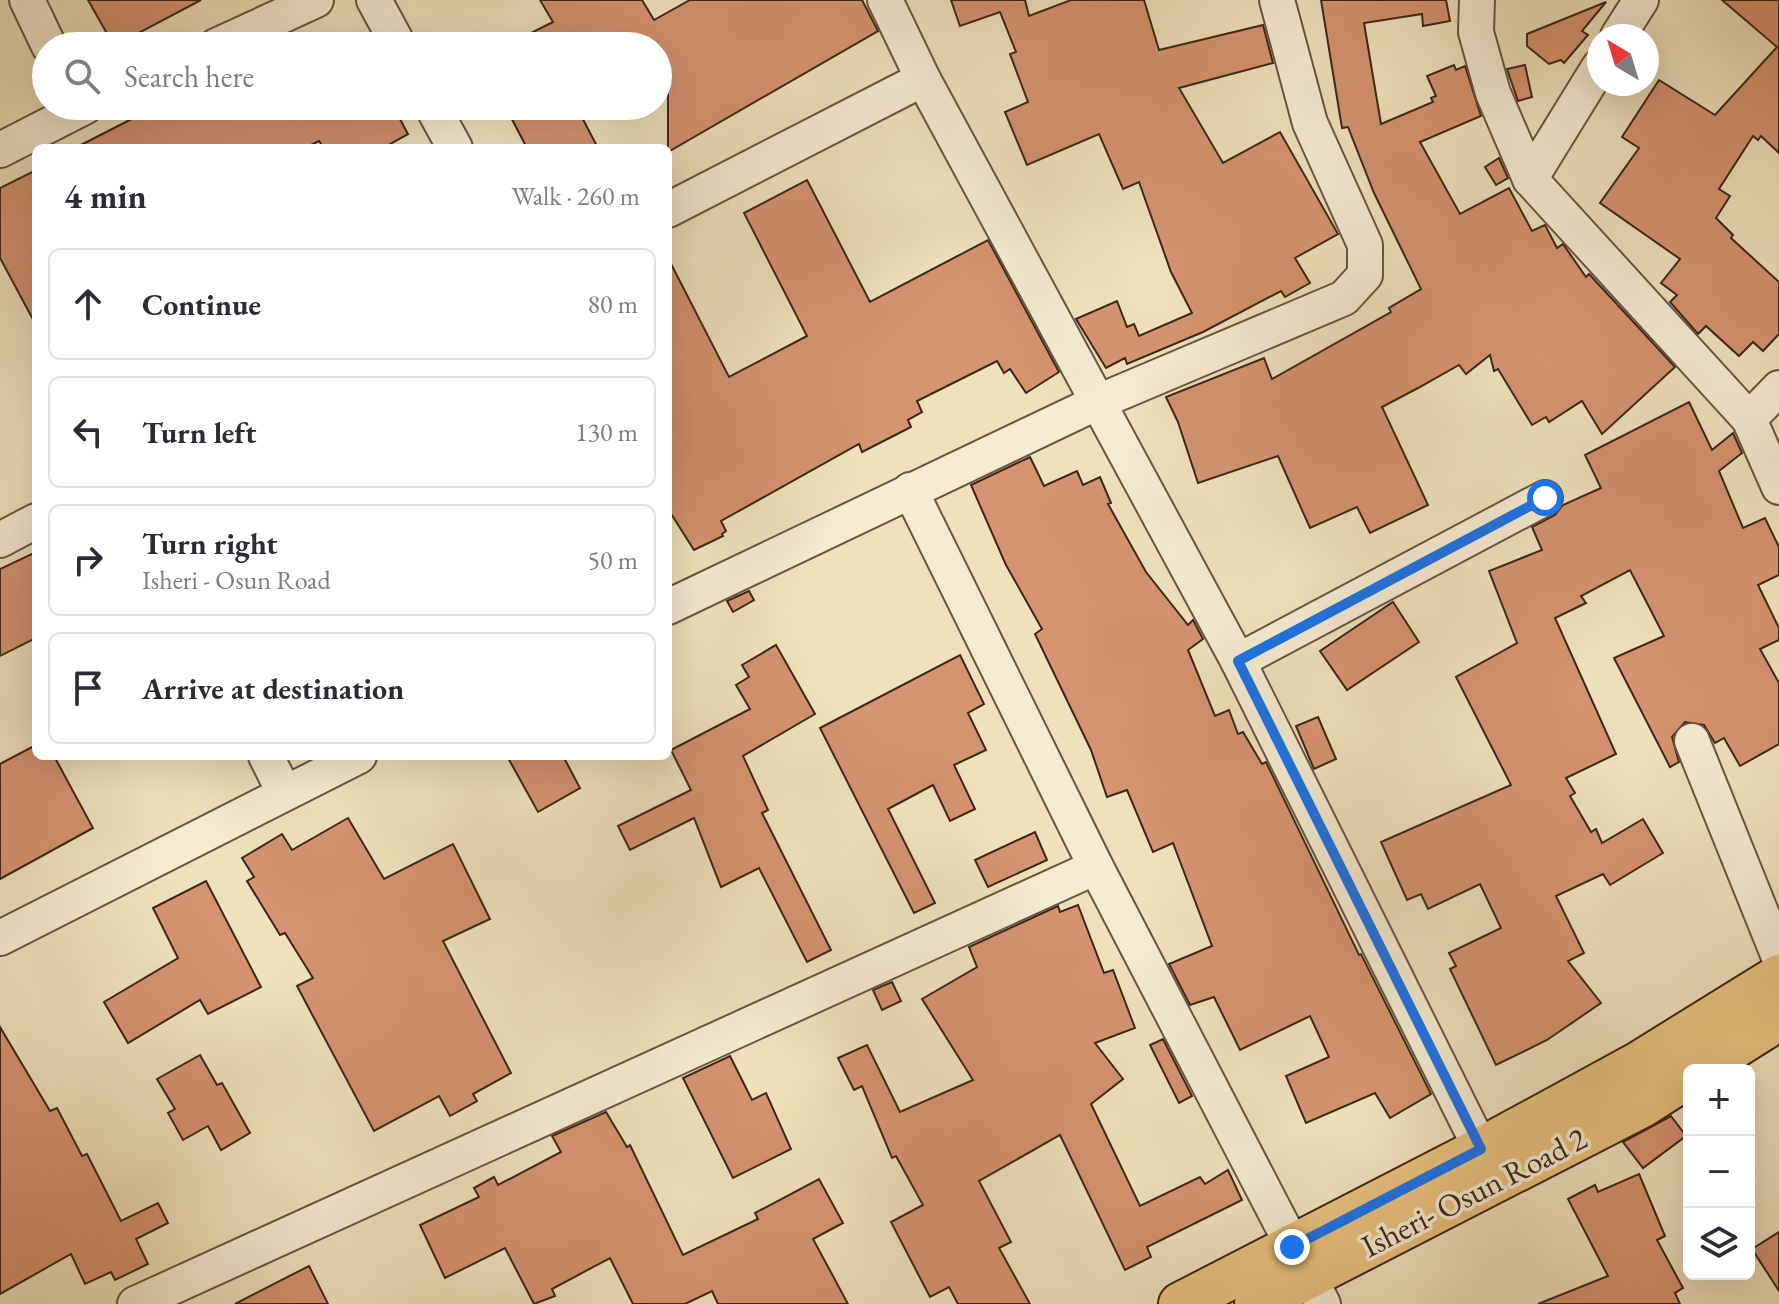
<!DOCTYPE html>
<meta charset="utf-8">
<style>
:root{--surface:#fff;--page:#f7f7f7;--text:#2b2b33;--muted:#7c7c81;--line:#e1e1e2}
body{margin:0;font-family:"EB Garamond",serif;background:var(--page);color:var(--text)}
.controls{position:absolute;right:24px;bottom:24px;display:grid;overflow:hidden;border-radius:12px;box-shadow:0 8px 32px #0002}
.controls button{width:72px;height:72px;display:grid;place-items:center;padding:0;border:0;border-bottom:2px solid var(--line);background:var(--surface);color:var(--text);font:40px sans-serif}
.compass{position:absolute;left:1587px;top:24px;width:72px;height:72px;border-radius:50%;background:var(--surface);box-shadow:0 8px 32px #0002;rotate:322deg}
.stop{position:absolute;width:24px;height:24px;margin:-18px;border:6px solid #1a73e8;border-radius:50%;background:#fff}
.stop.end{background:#1a73e8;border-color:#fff;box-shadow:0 2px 8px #0008}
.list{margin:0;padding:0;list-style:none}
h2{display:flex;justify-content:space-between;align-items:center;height:104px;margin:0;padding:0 32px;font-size:34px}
h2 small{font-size:26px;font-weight:400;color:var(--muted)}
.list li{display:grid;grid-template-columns:52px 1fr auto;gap:24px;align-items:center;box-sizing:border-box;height:112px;margin:0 16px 16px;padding:0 16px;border:2px solid var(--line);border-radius:12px}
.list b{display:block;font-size:30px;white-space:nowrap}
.list p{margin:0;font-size:26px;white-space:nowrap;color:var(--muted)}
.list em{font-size:26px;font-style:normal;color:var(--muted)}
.icon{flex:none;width:44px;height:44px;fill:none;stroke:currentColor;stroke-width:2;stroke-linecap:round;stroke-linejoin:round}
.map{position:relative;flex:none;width:1779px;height:1304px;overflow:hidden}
.search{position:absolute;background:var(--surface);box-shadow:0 8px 32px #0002;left:32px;top:32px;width:640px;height:88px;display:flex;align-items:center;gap:20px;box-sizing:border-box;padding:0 28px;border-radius:44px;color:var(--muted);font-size:30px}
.panel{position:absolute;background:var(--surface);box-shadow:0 8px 32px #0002;left:32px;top:144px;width:640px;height:616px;border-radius:12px}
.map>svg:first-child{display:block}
.building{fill:#d5936f;stroke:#3c2619;stroke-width:2}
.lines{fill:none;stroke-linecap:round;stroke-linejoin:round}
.minor-casing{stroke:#695542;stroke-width:38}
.major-casing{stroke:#3c2619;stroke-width:46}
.minor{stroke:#f5ecd3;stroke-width:34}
.major{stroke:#e8c17e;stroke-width:42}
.route{stroke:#1a73e8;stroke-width:10}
.labels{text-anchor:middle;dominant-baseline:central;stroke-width:7;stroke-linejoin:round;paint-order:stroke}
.street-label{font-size:32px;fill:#3c2619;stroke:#f5ecd3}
</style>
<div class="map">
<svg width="1779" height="1304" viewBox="0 0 1779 1304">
<rect width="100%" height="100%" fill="#efe2bb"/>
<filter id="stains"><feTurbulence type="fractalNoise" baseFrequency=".0025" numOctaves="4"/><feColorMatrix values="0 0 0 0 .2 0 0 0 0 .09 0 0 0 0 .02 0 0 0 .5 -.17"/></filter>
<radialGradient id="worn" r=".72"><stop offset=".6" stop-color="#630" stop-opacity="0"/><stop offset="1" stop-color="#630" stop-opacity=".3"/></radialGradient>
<g class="building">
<path d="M 88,0 L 201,0 L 114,46 Z"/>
<path d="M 540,0 L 642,0 L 654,20 L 690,0 L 862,0 L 878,31 L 668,152 L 668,90 L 658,72 L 658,46 L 505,46 L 553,22 Z"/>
<path d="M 951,0 L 1025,0 L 1029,16 L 1071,0 L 1144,0 L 1159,50 L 1263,25 L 1273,63 L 1179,88 L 1223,163 L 1280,132 L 1338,234 L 1295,258 L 1310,283 L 1285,297 L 1281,291 L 1203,332 L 1127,364 L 1125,358 L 1106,368 L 1076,319 L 1117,301 L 1127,327 L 1134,324 L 1139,336 L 1192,313 L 1171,272 L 1139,182 L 1123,189 L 1099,134 L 1027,165 L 1005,112 L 1028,102 L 1010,54 L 1016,52 L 1000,12 L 960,26 Z"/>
<path d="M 1321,0 L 1446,0 L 1450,21 L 1423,26 L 1422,14 L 1364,23 L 1381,124 L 1433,102 L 1431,98 L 1436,96 L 1427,76 L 1454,65 L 1456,70 L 1465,66 L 1481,116 L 1420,142 L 1460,214 L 1509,188 L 1532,231 L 1545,225 L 1557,248 L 1563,244 L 1586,277 L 1589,274 L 1675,367 L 1602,434 L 1582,401 L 1549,422 L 1546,417 L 1532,425 L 1498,369 L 1494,371 L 1490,355 L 1466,374 L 1459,365 L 1418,388 L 1382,407 L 1428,505 L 1370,533 L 1357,507 L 1310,528 L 1278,456 L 1198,483 L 1178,422 L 1166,397 L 1264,358 L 1272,379 L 1391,312 L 1389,308 L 1421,289 L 1374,193 L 1348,127 L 1342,128 Z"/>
<path d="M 1722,0 L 1779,0 L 1779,153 L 1761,136 L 1758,140 L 1753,136 L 1719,189 L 1730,196 L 1716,218 L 1733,235 L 1731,238 L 1779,282 L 1779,334 L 1763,351 L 1753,342 L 1739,356 L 1706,326 L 1698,334 L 1670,302 L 1677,295 L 1661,283 L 1680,259 L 1600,203 L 1639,148 L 1622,137 L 1659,80 L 1715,115 L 1777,47 Z"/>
<path d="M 1606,2 L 1582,31 L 1588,35 L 1564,63 L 1561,60 L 1549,64 L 1527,46 L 1527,34 Z"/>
<path d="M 1525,65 L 1532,97 L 1518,101 L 1507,69 Z"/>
<path d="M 157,106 L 393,106 L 408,134 L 383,148 L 324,148 L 319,141 L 305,148 L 75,148 Z"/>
<path d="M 505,106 L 576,106 L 598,148 L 527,148 Z"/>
<path d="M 1499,158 L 1508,178 L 1496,185 L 1485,167 Z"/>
<path d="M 36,170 L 36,325 L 0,258 L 0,188 Z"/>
<path d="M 807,180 L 870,302 L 988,240 L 1059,372 L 1026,393 L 1010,369 L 1004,373 L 997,361 L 917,401 L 922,412 L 908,420 L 911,427 L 862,452 L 859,444 L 721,521 L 726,531 L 722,534 L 723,536 L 694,550 L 668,509 L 668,258 L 729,377 L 807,336 L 744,213 Z"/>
<path d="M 1689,402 L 1712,450 L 1733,433 L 1742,453 L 1719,471 L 1743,528 L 1765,518 L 1779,547 L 1779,575 L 1758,585 L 1779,628 L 1779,640 L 1760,649 L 1779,683 L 1779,744 L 1740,766 L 1724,738 L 1715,743 L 1704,725 L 1685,722 L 1672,737 L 1679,762 L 1670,767 L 1614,658 L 1664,636 L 1630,570 L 1581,596 L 1586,603 L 1555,618 L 1616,754 L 1566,778 L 1575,793 L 1570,796 L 1591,832 L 1596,829 L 1602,843 L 1643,819 L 1663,853 L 1610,885 L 1603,874 L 1556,896 L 1584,953 L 1568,961 L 1601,1003 L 1547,1040 L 1496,1065 L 1450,969 L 1456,966 L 1449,953 L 1501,928 L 1480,884 L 1428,909 L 1421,894 L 1407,900 L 1381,842 L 1511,785 L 1456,677 L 1517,643 L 1489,571 L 1542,550 L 1532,527 L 1555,515 L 1563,505 L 1601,488 L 1585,455 Z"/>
<path d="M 1030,457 L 1044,486 L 1077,471 L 1083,485 L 1100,477 L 1111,503 L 1108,504 L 1146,572 L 1188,625 L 1193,620 L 1203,639 L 1188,650 L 1215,716 L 1229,710 L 1238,734 L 1243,732 L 1262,764 L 1266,762 L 1359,955 L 1361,954 L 1431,1094 L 1390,1118 L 1375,1093 L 1306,1123 L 1286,1076 L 1329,1057 L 1310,1016 L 1240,1050 L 1214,997 L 1190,1005 L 1169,964 L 1212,946 L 1173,843 L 1153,852 L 1127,790 L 1107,797 L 1091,750 L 1035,634 L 1042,629 L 1006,565 L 971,485 Z"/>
<path d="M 36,552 L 36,638 L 0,656 L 0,569 Z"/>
<path d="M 749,591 L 754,600 L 733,612 L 727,601 Z"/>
<path d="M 1393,602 L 1419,642 L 1347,690 L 1320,651 Z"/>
<path d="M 776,645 L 815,714 L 743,756 L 768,810 L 762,813 L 831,950 L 807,962 L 759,868 L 721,887 L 694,818 L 630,850 L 618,826 L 691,790 L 671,750 L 750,709 L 736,685 L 749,677 L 742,665 Z"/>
<path d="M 960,655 L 984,704 L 968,713 L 986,750 L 954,765 L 975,809 L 950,821 L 933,785 L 888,809 L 935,903 L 914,913 L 820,728 Z"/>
<path d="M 1318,717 L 1336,759 L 1314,769 L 1296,726 Z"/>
<path d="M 36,745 L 36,756 L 54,756 L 93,828 L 0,879 L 0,764 Z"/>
<path d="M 507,756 L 563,756 L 580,788 L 538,812 Z"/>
<path d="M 348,818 L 384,879 L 453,844 L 490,919 L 443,941 L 511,1073 L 473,1094 L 477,1101 L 450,1116 L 439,1096 L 374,1131 L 297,986 L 313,978 L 285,933 L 280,935 L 247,881 L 254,877 L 242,858 L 282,834 L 292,850 Z"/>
<path d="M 1035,832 L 1047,860 L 988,887 L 975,860 Z"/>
<path d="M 206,881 L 261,987 L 208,1014 L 200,1000 L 128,1043 L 104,1002 L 178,958 L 153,908 Z"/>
<path d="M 1078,905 L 1104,973 L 1113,970 L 1135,1028 L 1095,1043 L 1123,1079 L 1091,1104 L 1140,1206 L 1200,1177 L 1205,1184 L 1228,1170 L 1242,1200 L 1147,1247 L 1151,1257 L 1125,1270 L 1060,1135 L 979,1181 L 1011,1242 L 999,1248 L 1030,1304 L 958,1304 L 949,1287 L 930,1297 L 891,1222 L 923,1205 L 896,1156 L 892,1158 L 862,1086 L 854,1090 L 838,1058 L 867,1045 L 900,1112 L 973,1080 L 922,999 L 977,967 L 969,947 L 1058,906 L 1060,912 Z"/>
<path d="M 892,982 L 901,1001 L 882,1010 L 873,990 Z"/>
<path d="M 0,1027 L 50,1111 L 57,1108 L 82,1156 L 87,1154 L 121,1221 L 158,1203 L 168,1223 L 136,1239 L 148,1264 L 115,1280 L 111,1272 L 85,1284 L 71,1254 L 0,1294 Z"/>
<path d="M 1163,1039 L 1192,1096 L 1179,1103 L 1150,1045 Z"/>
<path d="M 200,1055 L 217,1085 L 222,1083 L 250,1133 L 221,1150 L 208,1126 L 183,1140 L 168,1113 L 175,1109 L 157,1079 Z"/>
<path d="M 730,1056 L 752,1100 L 766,1093 L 791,1149 L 733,1178 L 683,1078 Z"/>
<path d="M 606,1112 L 627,1147 L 630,1145 L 683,1255 L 758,1219 L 755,1213 L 819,1179 L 843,1223 L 813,1239 L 848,1304 L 718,1304 L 712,1291 L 685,1304 L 633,1304 L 610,1258 L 552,1289 L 555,1296 L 534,1304 L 505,1248 L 445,1278 L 420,1225 L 479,1197 L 474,1188 L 494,1177 L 498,1185 L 561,1152 L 552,1136 Z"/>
<path d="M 1671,1116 L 1686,1136 L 1643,1168 L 1623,1142 Z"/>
<path d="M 1639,1174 L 1665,1236 L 1657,1240 L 1683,1288 L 1675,1293 L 1680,1304 L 1538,1304 L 1608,1276 L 1568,1199 L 1595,1185 L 1598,1192 Z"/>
<path d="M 1779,1232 L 1779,1291 L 1752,1249 Z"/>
<path d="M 309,1266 L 328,1304 L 235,1304 Z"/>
</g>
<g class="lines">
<defs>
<g id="minor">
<path d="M 27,0 L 49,46"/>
<path d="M 374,0 L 399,46"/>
<path d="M 885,0 L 923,79 L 1238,661 L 1481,1149"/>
<path d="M 1477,0 L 1476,32 L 1493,93 L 1530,179 L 1749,419 L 1779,487"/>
<path d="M 1618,36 L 1641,0"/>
<path d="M 216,46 L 316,0"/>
<path d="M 432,106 L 455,148"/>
<path d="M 0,150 L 86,106"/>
<path d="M 1530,179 L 1599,67"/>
<path d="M 668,210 L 923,79"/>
<path d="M 1749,419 L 1779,388"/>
<path d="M 910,490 L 1096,867 L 1323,1304"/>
<path d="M 0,540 L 36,521"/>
<path d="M 668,607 L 1098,402 L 1344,298 L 1365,275 L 1365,245 L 1310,123 L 1277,0"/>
<path d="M 1238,661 L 1545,498"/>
<path d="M 1692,741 L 1779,957"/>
<path d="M 266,756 L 284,792"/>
<path d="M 0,938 L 359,756"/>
<path d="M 135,1304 L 1096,867"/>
</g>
<g id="major">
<path d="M 1698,1070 L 1779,1019"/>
<path d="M 1180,1304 L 1481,1149 L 1637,1064 L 1779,976"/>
<path d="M 1256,1304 L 1642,1106 L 1689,1076"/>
</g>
</defs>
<use href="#minor" class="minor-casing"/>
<use href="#major" class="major-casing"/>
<use href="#minor" class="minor"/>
<use href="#major" class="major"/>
</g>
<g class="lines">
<path class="route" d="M 1292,1247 L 1481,1149 L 1238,661 L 1545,498"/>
</g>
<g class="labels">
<g class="street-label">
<text transform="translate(1474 1192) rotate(-27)">Isheri- Osun Road 2</text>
</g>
</g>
<rect width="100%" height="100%" filter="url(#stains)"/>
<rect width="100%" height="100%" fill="url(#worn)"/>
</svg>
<div class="controls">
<button>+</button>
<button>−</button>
<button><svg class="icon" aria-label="layers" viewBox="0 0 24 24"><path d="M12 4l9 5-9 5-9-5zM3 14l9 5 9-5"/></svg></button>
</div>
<svg class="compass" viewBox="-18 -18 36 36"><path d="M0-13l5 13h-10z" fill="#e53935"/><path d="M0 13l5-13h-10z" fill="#7c7c81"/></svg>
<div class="stop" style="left:1545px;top:498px"></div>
<div class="stop end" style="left:1292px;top:1247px"></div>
<div class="search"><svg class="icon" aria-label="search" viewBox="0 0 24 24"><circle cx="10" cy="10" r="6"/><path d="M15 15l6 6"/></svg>Search here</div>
<section class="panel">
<h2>4 min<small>Walk · 260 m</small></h2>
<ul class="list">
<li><svg class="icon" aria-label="ahead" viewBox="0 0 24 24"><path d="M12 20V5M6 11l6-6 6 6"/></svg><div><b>Continue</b></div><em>80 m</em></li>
<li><svg class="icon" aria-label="left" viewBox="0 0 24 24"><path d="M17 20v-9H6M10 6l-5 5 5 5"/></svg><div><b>Turn left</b></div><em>130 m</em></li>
<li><svg class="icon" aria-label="right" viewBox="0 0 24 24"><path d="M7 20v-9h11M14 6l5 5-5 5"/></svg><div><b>Turn right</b><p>Isheri - Osun Road</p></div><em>50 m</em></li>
<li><svg class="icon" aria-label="arrive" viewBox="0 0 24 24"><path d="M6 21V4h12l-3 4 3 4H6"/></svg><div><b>Arrive at destination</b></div></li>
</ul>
</section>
</div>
